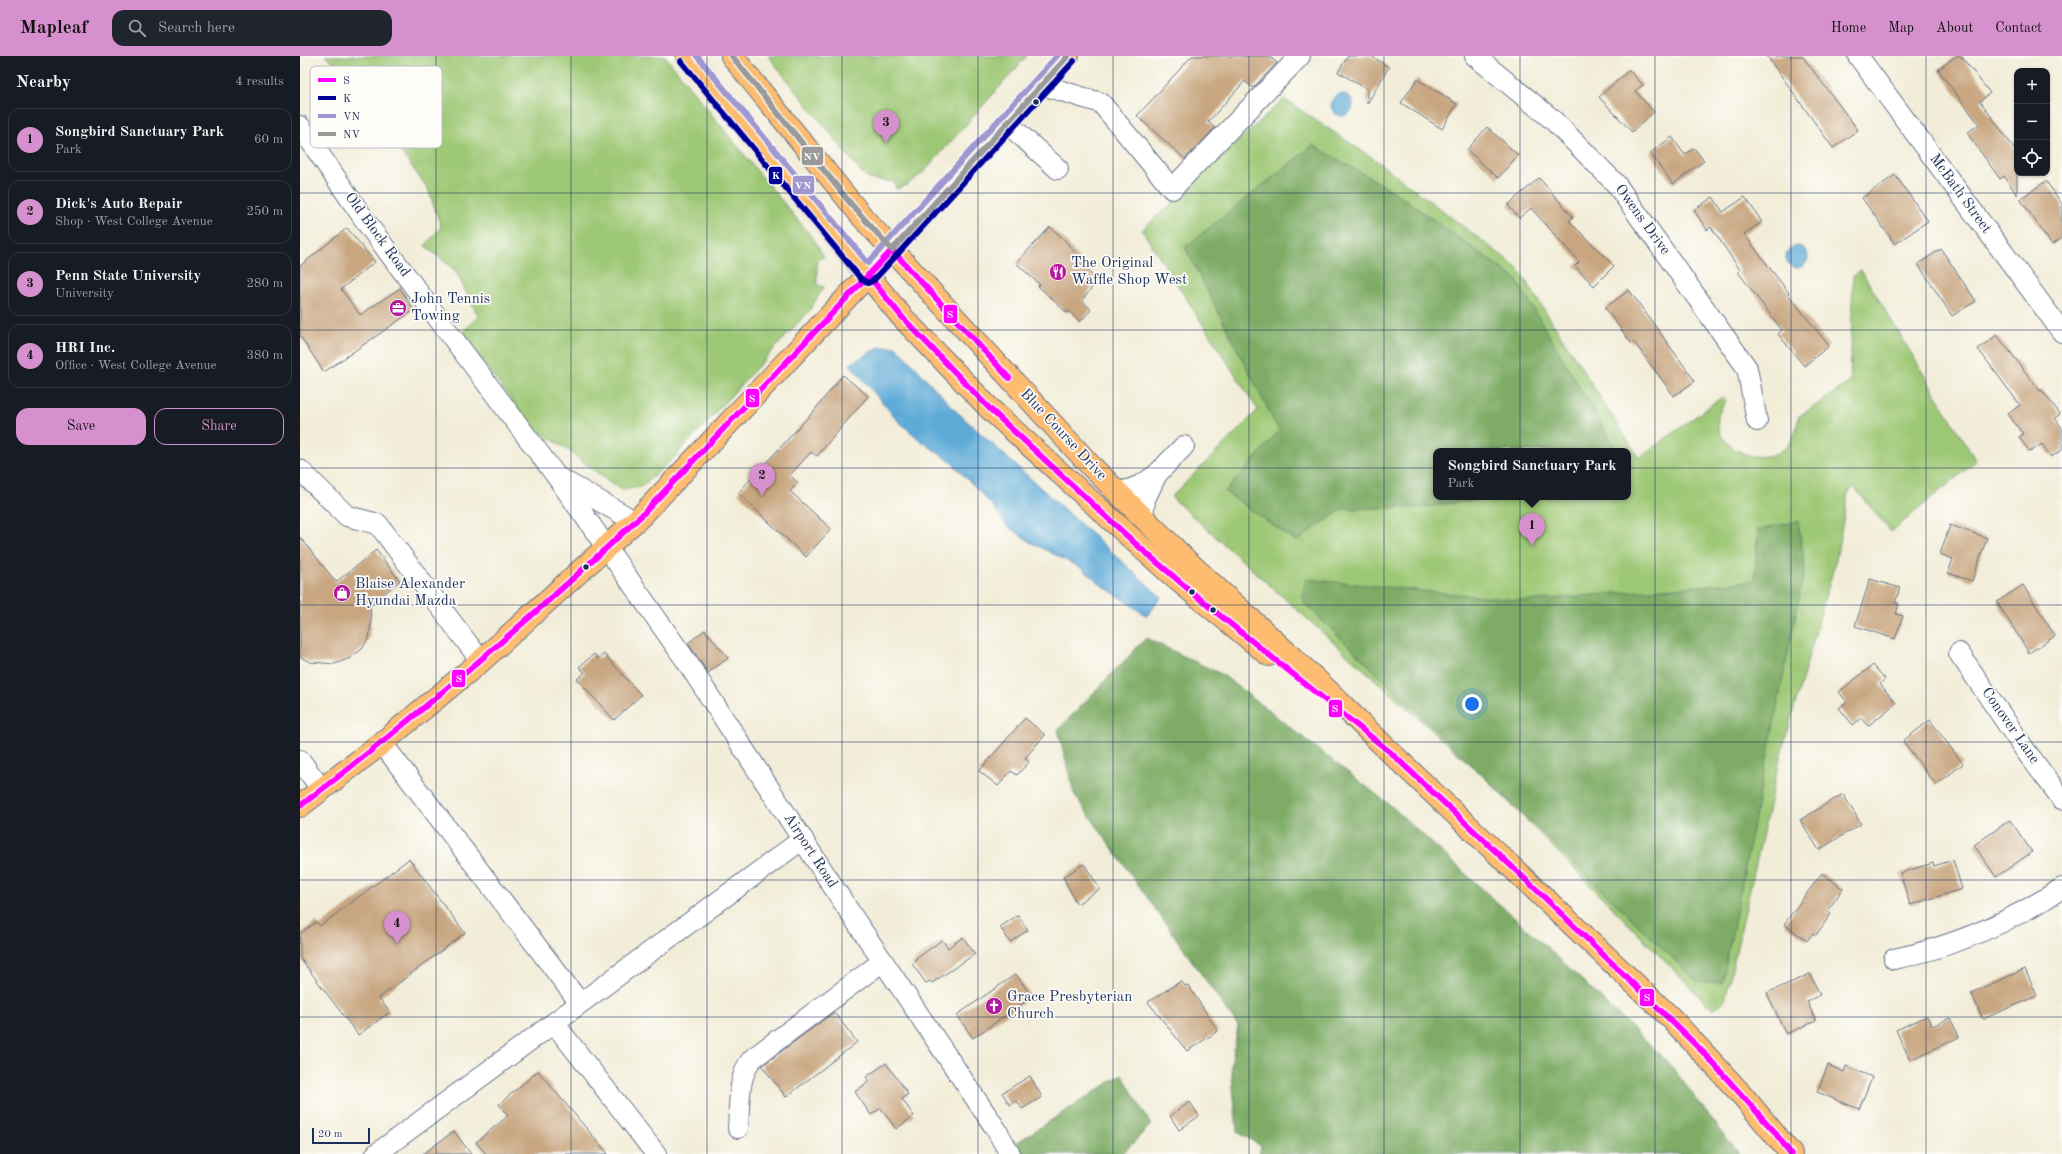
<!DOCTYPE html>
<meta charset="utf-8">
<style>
:root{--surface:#171b24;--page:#20242c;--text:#f1f3f6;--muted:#9ea1a6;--line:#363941;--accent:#d690ce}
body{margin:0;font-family:"Old Standard TT",serif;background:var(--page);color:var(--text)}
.controls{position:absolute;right:12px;top:12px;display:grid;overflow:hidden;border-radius:8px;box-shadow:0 1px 3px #0004}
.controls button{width:36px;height:36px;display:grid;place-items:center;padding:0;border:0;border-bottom:1px solid var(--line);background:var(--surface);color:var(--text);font:20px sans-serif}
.scale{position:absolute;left:12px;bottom:10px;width:58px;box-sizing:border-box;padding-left:4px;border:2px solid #1b2f5e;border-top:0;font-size:11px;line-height:14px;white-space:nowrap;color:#1b2f5e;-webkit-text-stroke:3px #fdfcf7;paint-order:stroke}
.you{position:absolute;left:1172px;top:648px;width:14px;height:14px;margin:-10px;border:3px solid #fff;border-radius:50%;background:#1a73e8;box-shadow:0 0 0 6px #1a73e833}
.badge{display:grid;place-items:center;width:26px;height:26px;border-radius:50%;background:var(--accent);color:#111;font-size:13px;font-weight:700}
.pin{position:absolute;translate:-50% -33px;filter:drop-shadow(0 1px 2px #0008)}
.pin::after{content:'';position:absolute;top:21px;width:14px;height:12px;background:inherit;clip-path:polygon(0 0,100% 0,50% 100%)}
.popup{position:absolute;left:1133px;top:392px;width:198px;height:52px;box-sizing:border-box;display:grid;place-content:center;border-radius:8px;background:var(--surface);filter:drop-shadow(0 1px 3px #0005);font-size:13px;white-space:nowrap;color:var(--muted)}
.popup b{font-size:15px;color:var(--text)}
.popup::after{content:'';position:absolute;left:50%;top:100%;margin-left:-8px;border:8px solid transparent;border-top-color:var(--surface)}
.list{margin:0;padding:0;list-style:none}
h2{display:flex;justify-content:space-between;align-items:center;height:52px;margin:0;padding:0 16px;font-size:17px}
h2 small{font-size:13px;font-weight:400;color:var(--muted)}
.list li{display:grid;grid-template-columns:26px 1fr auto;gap:12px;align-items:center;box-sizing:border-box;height:64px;margin:0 8px 8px;padding:0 8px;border:1px solid var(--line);border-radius:12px}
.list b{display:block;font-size:15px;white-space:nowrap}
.list p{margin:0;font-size:13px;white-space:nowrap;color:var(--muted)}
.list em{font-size:13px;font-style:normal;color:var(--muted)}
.actions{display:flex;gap:8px;padding:12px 16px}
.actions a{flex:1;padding:9px 0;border:1px solid var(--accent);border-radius:12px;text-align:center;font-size:14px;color:var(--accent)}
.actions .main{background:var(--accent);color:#111}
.icon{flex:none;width:22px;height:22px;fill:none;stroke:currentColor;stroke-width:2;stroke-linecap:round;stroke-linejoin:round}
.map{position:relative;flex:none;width:1762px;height:1098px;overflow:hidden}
header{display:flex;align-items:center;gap:24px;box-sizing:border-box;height:56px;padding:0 20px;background:var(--accent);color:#111}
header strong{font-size:19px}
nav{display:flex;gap:22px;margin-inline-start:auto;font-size:14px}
.search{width:280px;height:36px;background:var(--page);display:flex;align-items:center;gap:10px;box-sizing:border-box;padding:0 14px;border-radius:12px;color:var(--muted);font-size:15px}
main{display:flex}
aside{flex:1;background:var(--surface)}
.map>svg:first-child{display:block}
.green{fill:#9dc875;stroke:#5c7c6a;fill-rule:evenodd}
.forest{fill:#7eac66;stroke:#4c6e62}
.water{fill:#5fabd8;stroke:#3d6d9b}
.building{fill:#c8a680}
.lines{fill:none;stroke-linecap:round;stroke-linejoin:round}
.minor-casing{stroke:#667289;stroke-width:22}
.major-casing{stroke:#667289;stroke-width:24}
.minor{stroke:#fff;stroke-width:20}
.major{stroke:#fdbc70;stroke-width:22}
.bus-1-casing{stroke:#fdfcf7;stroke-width:9}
.bus-2-casing{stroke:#fdfcf7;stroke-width:9}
.bus-3-casing{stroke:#fdfcf7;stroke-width:9}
.bus-4-casing{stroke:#fdfcf7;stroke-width:9}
.bus-1{stroke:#f0f;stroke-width:6}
.bus-2{stroke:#009;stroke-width:6}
.bus-3{stroke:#9f97cf;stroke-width:6}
.bus-4{stroke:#999;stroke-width:6}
.grid{fill:none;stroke:#1b2f5e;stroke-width:1;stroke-opacity:0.55}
.bus-dot{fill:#1b2f5e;stroke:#fdfcf7;stroke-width:1.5}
.labels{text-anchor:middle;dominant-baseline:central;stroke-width:3.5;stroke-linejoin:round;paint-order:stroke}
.street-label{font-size:15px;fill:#1b2f5e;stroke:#fdfcf7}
.poi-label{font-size:15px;fill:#1b2f5e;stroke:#fdfcf7;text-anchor:start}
.key{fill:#fdfcf7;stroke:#b9bec9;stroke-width:1}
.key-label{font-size:11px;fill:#1b2f5e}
.line-badge{stroke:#fdfcf7;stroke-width:1.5}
.badge-label{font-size:11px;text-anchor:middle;font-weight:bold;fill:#fff}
</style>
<header>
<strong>Mapleaf</strong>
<div class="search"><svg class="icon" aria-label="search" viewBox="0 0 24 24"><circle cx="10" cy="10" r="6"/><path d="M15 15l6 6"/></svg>Search here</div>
<nav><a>Home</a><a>Map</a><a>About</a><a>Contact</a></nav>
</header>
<main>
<aside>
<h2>Nearby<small>4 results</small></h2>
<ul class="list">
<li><span class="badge">1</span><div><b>Songbird Sanctuary Park</b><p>Park</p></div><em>60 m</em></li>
<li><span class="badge">2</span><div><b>Dick's Auto Repair</b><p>Shop · West College Avenue</p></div><em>250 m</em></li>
<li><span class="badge">3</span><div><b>Penn State University</b><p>University</p></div><em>280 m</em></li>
<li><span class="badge">4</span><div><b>HRI Inc.</b><p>Office · West College Avenue</p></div><em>380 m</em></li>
</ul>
<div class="actions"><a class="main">Save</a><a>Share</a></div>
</aside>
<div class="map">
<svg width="1762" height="1098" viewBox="0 0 1762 1098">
<rect width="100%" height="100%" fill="#fdfcf7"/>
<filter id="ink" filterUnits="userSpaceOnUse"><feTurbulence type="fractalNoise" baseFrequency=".025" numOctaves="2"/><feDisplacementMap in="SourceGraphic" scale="8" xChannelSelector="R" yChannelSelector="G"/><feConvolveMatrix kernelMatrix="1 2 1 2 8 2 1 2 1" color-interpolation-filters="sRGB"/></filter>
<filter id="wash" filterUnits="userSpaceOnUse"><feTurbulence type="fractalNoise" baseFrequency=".012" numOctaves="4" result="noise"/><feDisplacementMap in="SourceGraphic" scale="16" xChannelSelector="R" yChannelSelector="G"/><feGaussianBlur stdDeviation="0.9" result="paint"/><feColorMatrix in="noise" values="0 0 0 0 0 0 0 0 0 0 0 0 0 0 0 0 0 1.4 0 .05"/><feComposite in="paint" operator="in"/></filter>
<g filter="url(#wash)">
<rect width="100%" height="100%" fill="#f2edd8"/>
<g class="green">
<path d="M 25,0 L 365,0 L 450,106 L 515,185 L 524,201 L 517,204 L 517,229 L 524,231 L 509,255 L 373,403 L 341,431 L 323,434 L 305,423 L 268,394 L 232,371 L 161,278 L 178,260 L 155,214 L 125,190 L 141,171 L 128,133 L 41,13 Z"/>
<path d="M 468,0 L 727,0 L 624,116 L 607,129 L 596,133 L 594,126 L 569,123 L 562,117 Z"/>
<path d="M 984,43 L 1074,103 L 1217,211 L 1339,402 L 1422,341 L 1426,345 C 1388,392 1493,434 1498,361 L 1550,326 L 1553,220 L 1561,214 L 1676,405 L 1591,476 L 1554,431 L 1548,437 L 1536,504 L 1480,702 L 1425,944 L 1413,954 L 1184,721 L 871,441 L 958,354 L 842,174 ZM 1136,395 L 1328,395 L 1328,441 L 1136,441 Z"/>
</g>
<g class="forest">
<path d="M 1013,89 L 1095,136 L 1216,223 L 1313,388 L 1309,395 L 1136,395 L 1136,441 L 1195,441 L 1126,451 L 1043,453 L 996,485 L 925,436 L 979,375 L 885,191 Z"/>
<path d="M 1498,465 L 1505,512 L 1422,927 L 1396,925 L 1002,545 L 1006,523 L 1225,545 L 1455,525 L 1458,474 Z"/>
<path d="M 846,582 L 923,619 L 1090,749 L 1252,896 L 1368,1006 L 1439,1098 L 959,1098 L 961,1090 L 937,1076 L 931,1010 L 938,970 L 774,738 L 758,674 Z"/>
<path d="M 822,1018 L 851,1069 L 822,1098 L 709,1098 L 707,1093 Z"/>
</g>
<g class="water">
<circle cx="1042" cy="49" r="11"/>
<circle cx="1497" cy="201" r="11"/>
<path d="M 579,291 L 597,291 L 656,355 L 861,541 L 847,560 L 804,531 L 781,512 L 730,486 L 706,469 L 692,449 L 651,406 L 620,384 L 597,364 L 550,308 Z"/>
</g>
<g id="blocks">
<g class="building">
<path d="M 892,0 L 969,0 L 977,7 L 953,32 L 945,25 L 908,66 L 915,72 L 885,103 L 837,60 Z"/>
<path d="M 1048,0 L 1071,0 L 1089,11 L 1067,48 L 1067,33 L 1038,16 Z"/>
<path d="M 1467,0 L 1502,0 L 1558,74 L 1533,92 Z"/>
<path d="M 1656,0 L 1661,0 L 1690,37 L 1680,45 L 1717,96 L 1717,139 L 1704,120 L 1700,123 L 1667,77 L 1679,68 L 1638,14 Z"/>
<path d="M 1329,14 L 1343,29 L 1335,35 L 1354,56 L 1332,76 L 1299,41 Z"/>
<path d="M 1117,23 L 1157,48 L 1142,73 L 1101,47 Z"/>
<path d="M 1187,71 L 1218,99 L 1198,122 L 1167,94 Z"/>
<path d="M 1372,81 L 1385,99 L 1394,92 L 1404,105 L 1373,128 L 1350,97 Z"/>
<path d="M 1595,119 L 1628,165 L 1595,188 L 1562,142 Z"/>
<path d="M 1239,122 L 1273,161 L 1269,165 L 1314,210 L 1294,230 L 1275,210 L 1279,206 L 1231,152 L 1219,162 L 1208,149 Z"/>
<path d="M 1746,125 L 1762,148 L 1762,182 L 1752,189 L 1720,143 Z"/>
<path d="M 1413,141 L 1423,156 L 1445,141 L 1462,166 L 1444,178 L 1489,237 L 1488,238 L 1529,290 L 1504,310 L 1478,278 L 1482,274 L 1438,216 L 1440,214 L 1411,171 L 1407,174 L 1394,154 Z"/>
<path d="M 750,171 L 765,184 L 797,226 L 782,244 L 791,254 L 780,266 L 769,255 L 767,257 L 738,230 L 740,229 L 716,207 Z"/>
<path d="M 47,172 L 75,206 L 41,233 L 60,259 L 100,232 L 114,254 L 24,316 L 0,280 L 0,210 Z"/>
<path d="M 1641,193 L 1676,245 L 1652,260 L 1618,208 Z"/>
<path d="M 1329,234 L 1395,325 L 1374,340 L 1333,285 L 1331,287 L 1305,252 Z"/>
<path d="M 1697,279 L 1740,335 L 1742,334 L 1760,358 L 1755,362 L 1762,372 L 1762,394 L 1751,401 L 1742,388 L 1730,396 L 1719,381 L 1723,378 L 1708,358 L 1720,349 L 1678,293 Z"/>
<path d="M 543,319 L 568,340 L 517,400 L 511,396 L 490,419 L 498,427 L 490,435 L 531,473 L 506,501 L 438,437 L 513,356 Z"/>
<path d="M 1650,469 L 1687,482 L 1672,525 L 1648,517 L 1653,503 L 1640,498 Z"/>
<path d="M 0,481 L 36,526 L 76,494 L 100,525 L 70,549 L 71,567 L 69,582 L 62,593 L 50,602 L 35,608 L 10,606 L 0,601 Z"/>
<path d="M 1570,523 L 1600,532 L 1595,547 L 1599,548 L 1596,558 L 1603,560 L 1595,583 L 1555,570 Z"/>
<path d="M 1723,529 L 1755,580 L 1729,597 L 1697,546 Z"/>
<path d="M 405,574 L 428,602 L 408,617 L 388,587 Z"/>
<path d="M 294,598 L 298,603 L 304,598 L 341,639 L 314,664 L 277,623 L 285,617 L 279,611 Z"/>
<path d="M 1573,609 L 1585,623 L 1580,628 L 1596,647 L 1568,670 L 1561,662 L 1553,669 L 1539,652 L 1547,646 L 1539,636 Z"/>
<path d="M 725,662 L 745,679 L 725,702 L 729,706 L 717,719 L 711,715 L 698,730 L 679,715 Z"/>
<path d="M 1630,664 L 1663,708 L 1636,729 L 1603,685 Z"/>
<path d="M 1543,738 L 1561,768 L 1519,794 L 1500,764 Z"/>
<path d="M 1710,764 L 1732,796 L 1696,821 L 1674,789 Z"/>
<path d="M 109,803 L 165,877 L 79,942 L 90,956 L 58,979 L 0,902 L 0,878 L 16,866 L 20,870 Z"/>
<path d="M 1653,804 L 1662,833 L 1610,849 L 1600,817 L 1633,807 L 1634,810 Z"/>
<path d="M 784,808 L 800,833 L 777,848 L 763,821 Z"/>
<path d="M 1522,817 L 1543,833 L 1527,855 L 1531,858 L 1516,879 L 1513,877 L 1507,885 L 1484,868 Z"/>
<path d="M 718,859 L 728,874 L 710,886 L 700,871 Z"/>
<path d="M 663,881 L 675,898 L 632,927 L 630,925 L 626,927 L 612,908 L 617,904 L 616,903 L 642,884 L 648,892 Z"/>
<path d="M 1725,913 L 1737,940 L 1683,963 L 1671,937 Z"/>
<path d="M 716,918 L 732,941 L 673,982 L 657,959 Z"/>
<path d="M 1510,918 L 1520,939 L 1507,945 L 1516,965 L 1486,978 L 1467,937 Z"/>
<path d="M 881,925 L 885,930 L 888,929 L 918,975 L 887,995 L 848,946 Z"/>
<path d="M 534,956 L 557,986 L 486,1041 L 462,1010 Z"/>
<path d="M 1627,960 L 1632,970 L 1650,962 L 1659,981 L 1610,1004 L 1596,974 Z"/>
<path d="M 586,1007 L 608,1038 L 602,1043 L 614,1060 L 596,1073 L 581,1052 L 571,1059 L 555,1036 L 569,1025 L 566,1021 Z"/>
<path d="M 1528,1009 L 1544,1016 L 1546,1010 L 1572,1021 L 1559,1053 L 1517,1036 Z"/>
<path d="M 238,1015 L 308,1098 L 186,1098 L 176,1086 L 208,1060 L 199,1048 Z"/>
<path d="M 730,1020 L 742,1041 L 722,1053 L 717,1045 L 710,1049 L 702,1037 Z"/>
<path d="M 890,1046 L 899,1060 L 879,1074 L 870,1060 Z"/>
<path d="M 154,1075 L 171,1098 L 123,1098 Z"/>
</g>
</g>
</g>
<g filter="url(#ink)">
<use href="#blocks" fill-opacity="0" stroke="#667289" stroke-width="1"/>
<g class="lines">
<defs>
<g id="minor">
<path d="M 1175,0 L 1253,64 L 1316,128 L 1447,312 L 1457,365"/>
<path d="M 1558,0 L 1762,276"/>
<path d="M 742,29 L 801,47 L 872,133 L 1000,0"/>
<path d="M 707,67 L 758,113"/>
<path d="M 0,70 L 71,173 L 257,421 L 387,606 L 551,858 L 696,1073 L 710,1098"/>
<path d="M 0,414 L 47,460 L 78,468 L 181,605"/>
<path d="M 857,418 L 884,390"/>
<path d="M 261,423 L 336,466"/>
<path d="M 817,436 C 834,434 844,428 857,418 L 845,443 L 843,462"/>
<path d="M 1659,597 L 1725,694 L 1762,743"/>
<path d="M 82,687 L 280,947"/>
<path d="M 0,704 L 22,734"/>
<path d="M 1594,903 C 1656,890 1709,867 1762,832"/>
<path d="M 254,967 L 356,1098"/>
<path d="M 438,1072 C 440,1050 437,1021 452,1003 L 583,905"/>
<path d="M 76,1098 L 503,783"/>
</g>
<g id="major">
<path d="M 387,0 L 602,261 L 690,353 L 874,521 L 969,599"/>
<path d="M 432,0 L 564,163 L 791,410 L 886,504 L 1021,628 L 1090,696 L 1371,962 L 1443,1040 L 1491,1098"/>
<path d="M 0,750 L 82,687 L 181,605 L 343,458 L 568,219 L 768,0"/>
</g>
</defs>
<use href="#minor" class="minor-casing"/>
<use href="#major" class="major-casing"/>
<use href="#minor" class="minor"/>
<use href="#major" class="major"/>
<defs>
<g id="bus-1">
<path d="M 592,194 L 709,322"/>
<path d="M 568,219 L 602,261 L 690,353 L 838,490 L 907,549 L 1090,696 L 1240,837 L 1402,995 L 1473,1074 L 1491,1098"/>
<path d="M 0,750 C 120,659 233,561 343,458 L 592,194"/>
</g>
<path id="bus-2" d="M 381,5 L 562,224 L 568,227 L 574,224 L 774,5"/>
<path id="bus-3" d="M 397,0 L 568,207 L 757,0"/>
<path id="bus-4" d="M 432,0 L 551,148 L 592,194 L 768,0"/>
</defs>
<use href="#bus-1" class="bus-1-casing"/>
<use href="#bus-2" class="bus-2-casing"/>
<use href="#bus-3" class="bus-3-casing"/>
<use href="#bus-4" class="bus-4-casing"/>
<use href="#bus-1" class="bus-1"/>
<use href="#bus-2" class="bus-2"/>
<use href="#bus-3" class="bus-3"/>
<use href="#bus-4" class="bus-4"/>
</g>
</g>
<path class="grid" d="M 136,0 L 136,1098M 271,0 L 271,1098M 407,0 L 407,1098M 542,0 L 542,1098M 678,0 L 678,1098M 813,0 L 813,1098M 949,0 L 949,1098M 1084,0 L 1084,1098M 1220,0 L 1220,1098M 1355,0 L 1355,1098M 1491,0 L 1491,1098M 1626,0 L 1626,1098M 0,137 L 1762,137M 0,274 L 1762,274M 0,412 L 1762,412M 0,549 L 1762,549M 0,686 L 1762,686M 0,824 L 1762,824M 0,961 L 1762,961"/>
<defs>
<symbol id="restaurant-disc" viewBox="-11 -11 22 22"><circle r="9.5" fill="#b5179e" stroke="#fdfcf7"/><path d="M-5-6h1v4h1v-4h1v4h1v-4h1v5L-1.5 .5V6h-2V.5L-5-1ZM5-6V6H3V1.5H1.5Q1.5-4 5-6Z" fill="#fff"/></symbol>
<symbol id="office-disc" viewBox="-11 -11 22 22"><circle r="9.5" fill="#b5179e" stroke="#fdfcf7"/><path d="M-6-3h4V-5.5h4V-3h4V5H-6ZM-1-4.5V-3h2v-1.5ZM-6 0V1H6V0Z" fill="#fff"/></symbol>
<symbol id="shop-disc" viewBox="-11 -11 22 22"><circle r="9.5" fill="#b5179e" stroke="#fdfcf7"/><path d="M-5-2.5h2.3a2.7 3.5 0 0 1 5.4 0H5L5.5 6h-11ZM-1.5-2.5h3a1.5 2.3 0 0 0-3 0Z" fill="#fff"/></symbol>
<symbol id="church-disc" viewBox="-11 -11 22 22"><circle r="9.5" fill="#b5179e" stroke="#fdfcf7"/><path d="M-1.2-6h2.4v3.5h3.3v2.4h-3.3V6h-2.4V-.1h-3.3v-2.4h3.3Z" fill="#fff"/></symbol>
</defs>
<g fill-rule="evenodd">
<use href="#restaurant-disc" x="748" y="206" width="20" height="20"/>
<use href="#office-disc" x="88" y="242" width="20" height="20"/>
<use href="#shop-disc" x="32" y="527" width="20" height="20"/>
<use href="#church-disc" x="684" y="940" width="20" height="20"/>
</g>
<g class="bus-dot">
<circle cx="736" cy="46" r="3.5"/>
<circle cx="286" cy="511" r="3.5"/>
<circle cx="892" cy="536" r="3.5"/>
<circle cx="913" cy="554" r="3.5"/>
</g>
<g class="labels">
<g class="street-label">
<text transform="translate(1660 138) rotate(54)">McBath Street</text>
<text transform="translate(1342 164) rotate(54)">Owens Drive</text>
<text transform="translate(77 179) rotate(54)">Old Block Road</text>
<text transform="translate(763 379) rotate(47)">Blue Course Drive</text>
<text transform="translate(1710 670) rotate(55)">Conover Lane</text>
<text transform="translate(510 795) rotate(57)">Airport Road</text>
</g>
<g class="poi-label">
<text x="771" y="207">The Original<tspan x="771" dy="17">Waffle Shop West</tspan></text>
<text x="111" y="243">John Tennis<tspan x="111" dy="17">Towing</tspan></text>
<text x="55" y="528">Blaise Alexander<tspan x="55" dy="17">Hyundai Mazda</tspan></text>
<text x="707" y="941">Grace Presbyterian<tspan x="707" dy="17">Church</tspan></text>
</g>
</g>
<rect x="10" y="10" width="132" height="82" rx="6" class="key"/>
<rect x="18" y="22" width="18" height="4" fill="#f0f"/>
<rect x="18" y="40" width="18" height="4" fill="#009"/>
<rect x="18" y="58" width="18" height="4" fill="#9f97cf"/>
<rect x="18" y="76" width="18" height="4" fill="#999"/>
<g class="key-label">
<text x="43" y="28">S</text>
<text x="43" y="46">K</text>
<text x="43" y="64">VN</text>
<text x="43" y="82">NV</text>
</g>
<g class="line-badge">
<rect x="501" y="90" width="23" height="20" rx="4" fill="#999"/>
<rect x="468" y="110" width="15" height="19" rx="4" fill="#009"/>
<rect x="492" y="119" width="23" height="20" rx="4" fill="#9f97cf"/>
<rect x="643" y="248" width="15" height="20" rx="4" fill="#f0f"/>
<rect x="445" y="332" width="15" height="20" rx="4" fill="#f0f"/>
<rect x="151" y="613" width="15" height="19" rx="4" fill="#f0f"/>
<rect x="1028" y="643" width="15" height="19" rx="4" fill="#f0f"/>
<rect x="1339" y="932" width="16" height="19" rx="4" fill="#f0f"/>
</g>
<g class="badge-label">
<text x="512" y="104">NV</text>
<text x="476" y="123">K</text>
<text x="503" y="133">VN</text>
<text x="650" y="262">S</text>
<text x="452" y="346">S</text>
<text x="159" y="626">S</text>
<text x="1035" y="656">S</text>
<text x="1347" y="945">S</text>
</g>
</svg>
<div class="controls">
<button>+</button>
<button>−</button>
<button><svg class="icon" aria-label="locate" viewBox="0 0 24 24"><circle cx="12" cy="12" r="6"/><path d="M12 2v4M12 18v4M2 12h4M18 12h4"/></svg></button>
</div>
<div class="scale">20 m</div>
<div class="you"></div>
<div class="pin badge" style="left:1232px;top:490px">1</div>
<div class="popup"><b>Songbird Sanctuary Park</b>Park</div>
<div class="pin badge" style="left:462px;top:440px">2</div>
<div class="pin badge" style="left:586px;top:87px">3</div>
<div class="pin badge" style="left:97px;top:888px">4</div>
</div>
</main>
